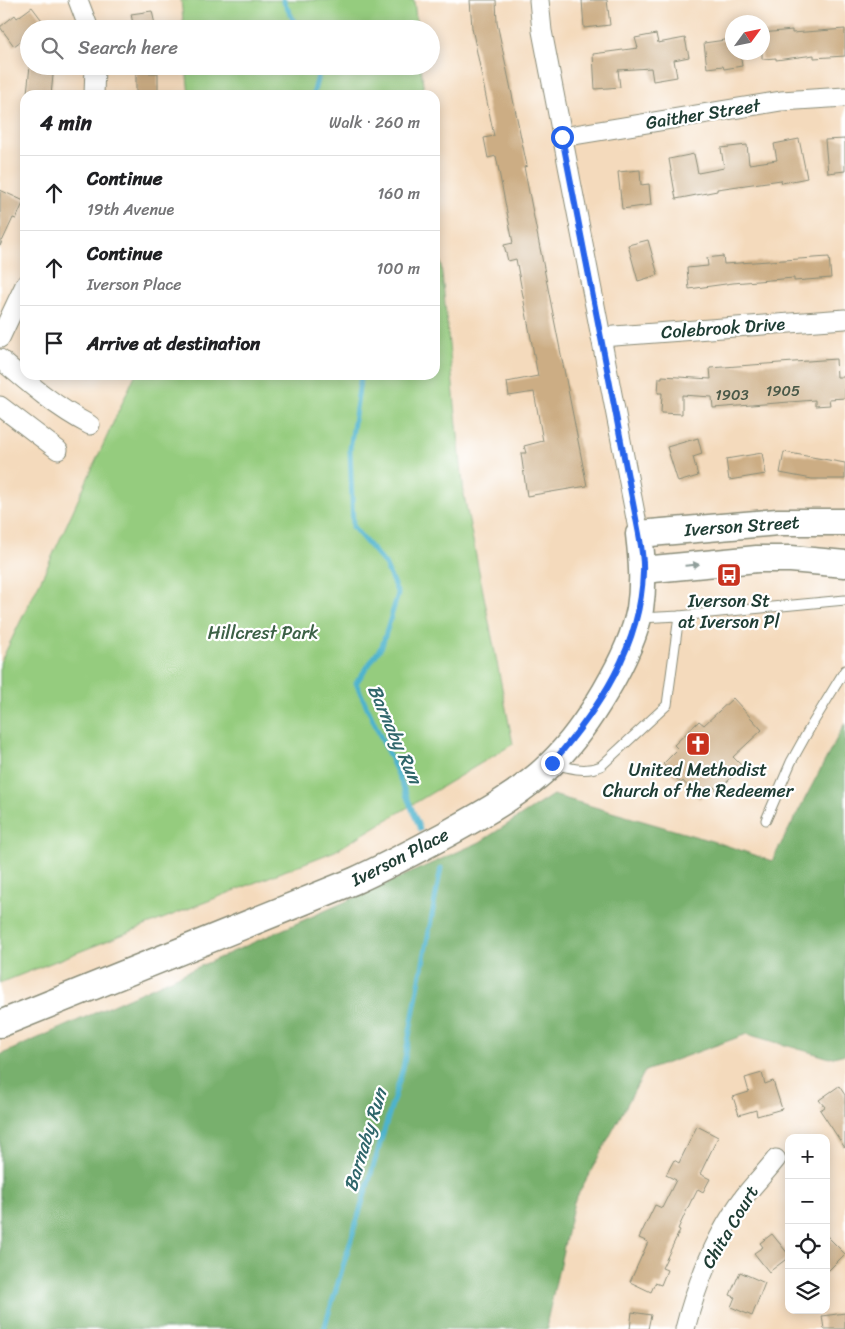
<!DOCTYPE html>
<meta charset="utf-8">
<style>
:root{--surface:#fff;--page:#f2f2f2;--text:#202124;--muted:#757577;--line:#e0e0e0}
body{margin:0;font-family:Sriracha,sans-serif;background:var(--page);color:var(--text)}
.controls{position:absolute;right:15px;bottom:15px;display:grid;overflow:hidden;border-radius:10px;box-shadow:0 2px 12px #0003}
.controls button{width:45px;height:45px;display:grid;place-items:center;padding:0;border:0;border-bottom:1px solid var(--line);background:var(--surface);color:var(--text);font:25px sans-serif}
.compass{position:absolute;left:725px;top:15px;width:45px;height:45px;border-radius:50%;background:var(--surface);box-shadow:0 2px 12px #0003;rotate:57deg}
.stop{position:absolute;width:15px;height:15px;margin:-11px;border:4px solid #2563eb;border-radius:50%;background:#fff}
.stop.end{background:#2563eb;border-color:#fff;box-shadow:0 1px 5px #0008}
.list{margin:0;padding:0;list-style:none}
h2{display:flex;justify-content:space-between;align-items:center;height:65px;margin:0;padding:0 20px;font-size:21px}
h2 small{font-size:16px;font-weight:400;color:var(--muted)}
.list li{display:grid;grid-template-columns:32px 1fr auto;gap:15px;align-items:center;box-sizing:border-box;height:75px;padding:0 20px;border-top:1px solid var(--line)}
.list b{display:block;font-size:19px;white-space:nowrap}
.list p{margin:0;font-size:16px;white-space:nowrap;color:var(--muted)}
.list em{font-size:16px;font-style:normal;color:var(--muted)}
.icon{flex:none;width:28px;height:28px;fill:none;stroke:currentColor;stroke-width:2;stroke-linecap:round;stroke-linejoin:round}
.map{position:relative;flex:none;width:845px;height:1329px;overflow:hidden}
.search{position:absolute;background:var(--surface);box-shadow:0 2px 12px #0003;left:20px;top:20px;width:420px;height:55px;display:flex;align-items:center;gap:12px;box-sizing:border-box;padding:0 18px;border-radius:28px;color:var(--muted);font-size:19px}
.panel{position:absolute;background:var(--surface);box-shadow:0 2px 12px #0003;left:20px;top:90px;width:420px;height:290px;border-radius:15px}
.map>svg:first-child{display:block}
.green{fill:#95cc7e;stroke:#5a8459}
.forest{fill:#78b06d;stroke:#4c7650}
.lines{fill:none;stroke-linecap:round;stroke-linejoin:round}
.stream{stroke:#4eb3cd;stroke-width:5}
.building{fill:#ccad84}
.service-casing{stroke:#8a8c78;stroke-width:11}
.minor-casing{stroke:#8a8c78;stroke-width:21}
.secondary-casing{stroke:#8a8c78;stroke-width:29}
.service{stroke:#fff;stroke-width:9}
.minor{stroke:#fff;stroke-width:19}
.secondary{stroke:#fff;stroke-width:26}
.oneway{fill:#8f9e9a}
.route{stroke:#2563eb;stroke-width:6}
.labels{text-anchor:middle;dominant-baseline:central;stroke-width:4.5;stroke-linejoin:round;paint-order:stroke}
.number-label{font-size:15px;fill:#4a5948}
.street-label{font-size:18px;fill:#1f3d34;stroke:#fff}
.poi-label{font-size:18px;fill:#1f3d34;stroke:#fff}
.park-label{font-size:18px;fill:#3c6146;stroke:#fff}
.water-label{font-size:19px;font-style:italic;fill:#2f666a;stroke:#fff}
</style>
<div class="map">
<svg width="845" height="1329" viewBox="0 0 845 1329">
<rect width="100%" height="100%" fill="#fff"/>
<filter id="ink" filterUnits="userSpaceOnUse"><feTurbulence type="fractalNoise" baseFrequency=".02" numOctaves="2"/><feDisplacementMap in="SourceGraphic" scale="10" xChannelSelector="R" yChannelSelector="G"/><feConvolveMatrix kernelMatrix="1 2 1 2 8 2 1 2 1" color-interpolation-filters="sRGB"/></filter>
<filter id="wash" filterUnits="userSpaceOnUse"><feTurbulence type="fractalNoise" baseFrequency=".0096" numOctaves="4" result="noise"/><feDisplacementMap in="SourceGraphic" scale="20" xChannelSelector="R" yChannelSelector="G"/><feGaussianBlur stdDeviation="1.12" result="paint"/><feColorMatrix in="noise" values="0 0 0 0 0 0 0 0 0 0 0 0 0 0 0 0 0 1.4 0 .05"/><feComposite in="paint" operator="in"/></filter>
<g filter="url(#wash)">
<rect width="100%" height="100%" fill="#f4dabc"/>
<g class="green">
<path d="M 181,0 L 414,0 L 417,29 L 184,29 Z"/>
<path d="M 186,66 L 421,66 L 424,95 L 189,95 Z"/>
<path d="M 435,205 L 464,495 L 513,744 L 335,851 L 0,983 L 0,663 L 50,561 L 135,375 L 435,375 Z"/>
</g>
<path class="forest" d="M 845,723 L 845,1054 L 830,1058 L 747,1034 L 645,1071 L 574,1202 L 547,1321 L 548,1329 L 0,1329 L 0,1055 L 480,842 L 553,795 L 722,844 L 772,861 Z"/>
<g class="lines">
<g class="stream">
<path d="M 283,0 L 298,29"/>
<path d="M 313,95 L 320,68 L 319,66"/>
<path d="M 361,375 L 350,449 L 353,527 L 385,564 L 398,594 L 382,646 L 356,683 L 399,777 L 420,829"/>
<path d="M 324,1329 L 403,1068 L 441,868"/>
</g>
</g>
<g id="blocks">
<g class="building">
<path d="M 470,0 L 496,0 L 497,23 L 527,166 L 524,167 L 587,486 L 527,496 L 521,453 L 526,453 L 524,446 L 543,441 L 534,392 L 509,396 L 507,382 L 538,376 L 516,259 L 508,261 L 504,245 L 513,243 L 496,156 L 488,158 L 484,138 L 494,136 L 472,28 Z"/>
<path d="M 582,0 L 607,0 L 610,25 L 584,28 Z"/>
<path d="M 32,7 L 44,23 L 37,29 L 29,29 L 29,35 L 14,46 L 0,27 L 15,15 L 17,18 Z"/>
<path d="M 152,11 L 156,29 L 134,29 L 131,14 Z"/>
<path d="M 845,29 L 845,56 L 814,58 L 814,55 L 776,60 L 776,58 L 762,59 L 762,33 L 792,30 L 792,33 Z"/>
<path d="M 656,34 L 658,43 L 685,38 L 689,57 L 674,60 L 677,77 L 653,81 L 651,68 L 618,70 L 620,87 L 595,89 L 593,54 L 638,48 L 635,38 Z"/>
<path d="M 732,39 L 732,52 L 740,52 L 742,66 L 724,69 L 723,66 L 707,68 L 704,43 Z"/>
<path d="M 30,66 L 54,66 L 51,95 L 30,95 L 30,94 L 27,93 Z"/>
<rect x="136" y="73" width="22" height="22"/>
<path d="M 799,139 L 807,178 L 782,183 L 781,180 L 717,189 L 717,191 L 676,199 L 669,159 L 694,154 L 698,173 L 724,168 L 721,148 L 747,145 L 749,164 L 777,160 L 774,144 Z"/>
<path d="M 845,139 L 845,171 L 828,173 L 825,140 Z"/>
<path d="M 640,170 L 641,185 L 649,184 L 651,205 L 622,209 L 618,172 Z"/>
<path d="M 0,190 L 24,201 L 16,219 L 13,218 L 0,246 Z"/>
<path d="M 648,240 L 658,275 L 638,281 L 628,245 Z"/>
<path d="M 723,256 L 724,264 L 829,257 L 831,278 L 794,281 L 794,278 L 733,283 L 689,289 L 687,268 L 708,266 L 707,258 Z"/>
<path d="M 836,359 L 837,377 L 845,377 L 845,398 L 829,399 L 830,405 L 815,406 L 815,400 L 713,408 L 712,397 L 682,395 L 682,414 L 661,413 L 662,393 L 658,393 L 659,378 L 662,378 L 662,376 L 711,379 L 710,368 Z"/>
<path d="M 698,438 L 702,454 L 693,457 L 698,476 L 678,482 L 667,447 Z"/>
<path d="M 784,452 L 845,463 L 845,479 L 812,479 L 780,473 Z"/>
<path d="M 762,453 L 766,474 L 729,480 L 726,459 Z"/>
<path d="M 733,698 L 762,730 L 733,757 L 743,767 L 717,791 L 714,787 L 699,799 L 683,781 L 681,783 L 663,764 L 678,749 L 674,745 L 699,721 L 704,725 Z"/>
<path d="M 762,1073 L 765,1084 L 773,1081 L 782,1109 L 757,1116 L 756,1110 L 739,1115 L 733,1097 L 749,1092 L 745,1078 Z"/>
<path d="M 839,1086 L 845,1095 L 845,1148 L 820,1110 L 825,1107 L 819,1100 Z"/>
<path d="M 697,1126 L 718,1137 L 700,1174 L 710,1179 L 703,1192 L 698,1189 L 693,1199 L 692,1199 L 678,1229 L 680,1230 L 662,1268 L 667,1270 L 661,1285 L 655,1283 L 651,1292 L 630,1282 L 648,1242 L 639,1238 L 655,1205 L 662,1208 L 676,1180 L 666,1175 L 674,1160 L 679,1163 Z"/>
<path d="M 772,1234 L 789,1255 L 789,1257 L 769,1272 L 754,1253 L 763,1247 L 760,1243 Z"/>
<path d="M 826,1235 L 845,1254 L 826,1273 Z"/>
<path d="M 740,1272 L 765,1283 L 752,1316 L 731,1307 L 735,1297 L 730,1295 Z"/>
<path d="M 632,1312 L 651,1315 L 648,1329 L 630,1329 Z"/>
<path d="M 845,1313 L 845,1329 L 824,1329 L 822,1316 Z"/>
</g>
</g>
</g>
<g filter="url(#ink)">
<use href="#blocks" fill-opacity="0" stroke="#8a8c78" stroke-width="1"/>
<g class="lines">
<defs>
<g id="service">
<path d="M 640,618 L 679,616 L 845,600"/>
<path d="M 555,764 C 571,768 585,773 601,766 L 667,705 L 679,616"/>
<path d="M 766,820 L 791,762 L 811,726 L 845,670"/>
</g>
<g id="minor">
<path d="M 78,0 L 89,29"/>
<path d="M 539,0 L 542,31 L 639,534"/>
<path d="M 94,95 L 95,66"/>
<path d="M 562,137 L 781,101 L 845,97"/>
<path d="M 601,337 L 845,319"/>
<path d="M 0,338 L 25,285"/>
<path d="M 0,359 C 28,383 57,408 90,425"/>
<path d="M 0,406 L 58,450"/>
<path d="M 685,1329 C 697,1282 715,1237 744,1197 C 754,1184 766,1172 776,1159"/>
</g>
<g id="secondary">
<path d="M 643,570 L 757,559 L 791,559 L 845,564"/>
<path d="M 0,1024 L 354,881 C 385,867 415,851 445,835 C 483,814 522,793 552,763 C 586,729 631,657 640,609 C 644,583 642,560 639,534 L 778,522 L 845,522"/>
</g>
</defs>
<use href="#service" class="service-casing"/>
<use href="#minor" class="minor-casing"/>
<use href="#secondary" class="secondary-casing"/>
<use href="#service" class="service"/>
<use href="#minor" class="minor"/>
<use href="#secondary" class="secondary"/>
</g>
<defs><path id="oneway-solid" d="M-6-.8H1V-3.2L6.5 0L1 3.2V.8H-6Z" transform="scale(1.25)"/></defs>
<use class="oneway" href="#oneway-solid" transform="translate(692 565) rotate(-5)"/>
</g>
<g class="lines" filter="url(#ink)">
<path class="route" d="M 552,763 C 599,709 641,646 643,572 C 644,560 641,546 639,534 L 562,137"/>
</g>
<defs>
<symbol id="bus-square" viewBox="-11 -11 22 22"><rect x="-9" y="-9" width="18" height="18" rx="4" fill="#c8321e" stroke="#fff"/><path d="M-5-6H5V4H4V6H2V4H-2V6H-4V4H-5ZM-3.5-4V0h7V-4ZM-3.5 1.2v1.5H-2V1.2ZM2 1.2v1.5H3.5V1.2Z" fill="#fff"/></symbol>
<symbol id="church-square" viewBox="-11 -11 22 22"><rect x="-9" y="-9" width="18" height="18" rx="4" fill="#c8321e" stroke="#fff"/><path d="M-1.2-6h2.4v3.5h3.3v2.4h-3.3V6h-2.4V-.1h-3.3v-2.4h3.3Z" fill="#fff"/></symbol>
</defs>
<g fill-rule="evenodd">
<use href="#bus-square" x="715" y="561" width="28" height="28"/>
<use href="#church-square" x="684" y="730" width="28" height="28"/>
</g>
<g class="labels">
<g class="number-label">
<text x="783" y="391">1905</text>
<text x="732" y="395">1903</text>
</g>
<g class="street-label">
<text transform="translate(703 114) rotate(-9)">Gaither Street</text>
<text transform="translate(723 328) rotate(-4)">Colebrook Drive</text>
<text transform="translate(742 526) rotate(-4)">Iverson Street</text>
<text transform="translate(400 857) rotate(-27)">Iverson Place</text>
<text transform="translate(730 1227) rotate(-59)">Chita Court</text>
</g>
<g class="poi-label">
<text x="729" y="601">Iverson St<tspan x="729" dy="21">at Iverson Pl</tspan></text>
<text x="698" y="770">United Methodist<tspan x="698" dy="21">Church of the Redeemer</tspan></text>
</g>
<g class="park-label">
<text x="263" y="633">Hillcrest Park</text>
</g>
<g class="water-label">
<text transform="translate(395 734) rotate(66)">Barnaby Run</text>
<text transform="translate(365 1140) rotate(-73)">Barnaby Run</text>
</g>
</g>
</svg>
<div class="controls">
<button>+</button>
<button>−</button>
<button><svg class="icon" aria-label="locate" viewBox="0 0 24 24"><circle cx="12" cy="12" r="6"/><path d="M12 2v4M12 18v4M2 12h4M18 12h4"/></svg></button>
<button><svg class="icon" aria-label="layers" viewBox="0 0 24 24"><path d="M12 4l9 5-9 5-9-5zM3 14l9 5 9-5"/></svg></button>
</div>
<svg class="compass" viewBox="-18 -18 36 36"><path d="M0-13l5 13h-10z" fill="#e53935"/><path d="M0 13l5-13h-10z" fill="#757577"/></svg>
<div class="stop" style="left:562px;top:137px"></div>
<div class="stop end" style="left:552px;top:763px"></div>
<div class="search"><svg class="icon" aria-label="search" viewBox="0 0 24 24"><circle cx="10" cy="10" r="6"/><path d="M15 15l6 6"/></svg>Search here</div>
<section class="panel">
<h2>4 min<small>Walk · 260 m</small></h2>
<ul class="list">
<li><svg class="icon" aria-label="ahead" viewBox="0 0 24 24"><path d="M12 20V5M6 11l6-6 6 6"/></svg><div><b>Continue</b><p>19th Avenue</p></div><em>160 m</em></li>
<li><svg class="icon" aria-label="ahead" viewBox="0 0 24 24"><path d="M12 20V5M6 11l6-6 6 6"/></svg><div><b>Continue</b><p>Iverson Place</p></div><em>100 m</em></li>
<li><svg class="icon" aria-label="arrive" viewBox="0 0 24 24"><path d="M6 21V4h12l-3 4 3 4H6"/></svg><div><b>Arrive at destination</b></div></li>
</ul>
</section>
</div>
